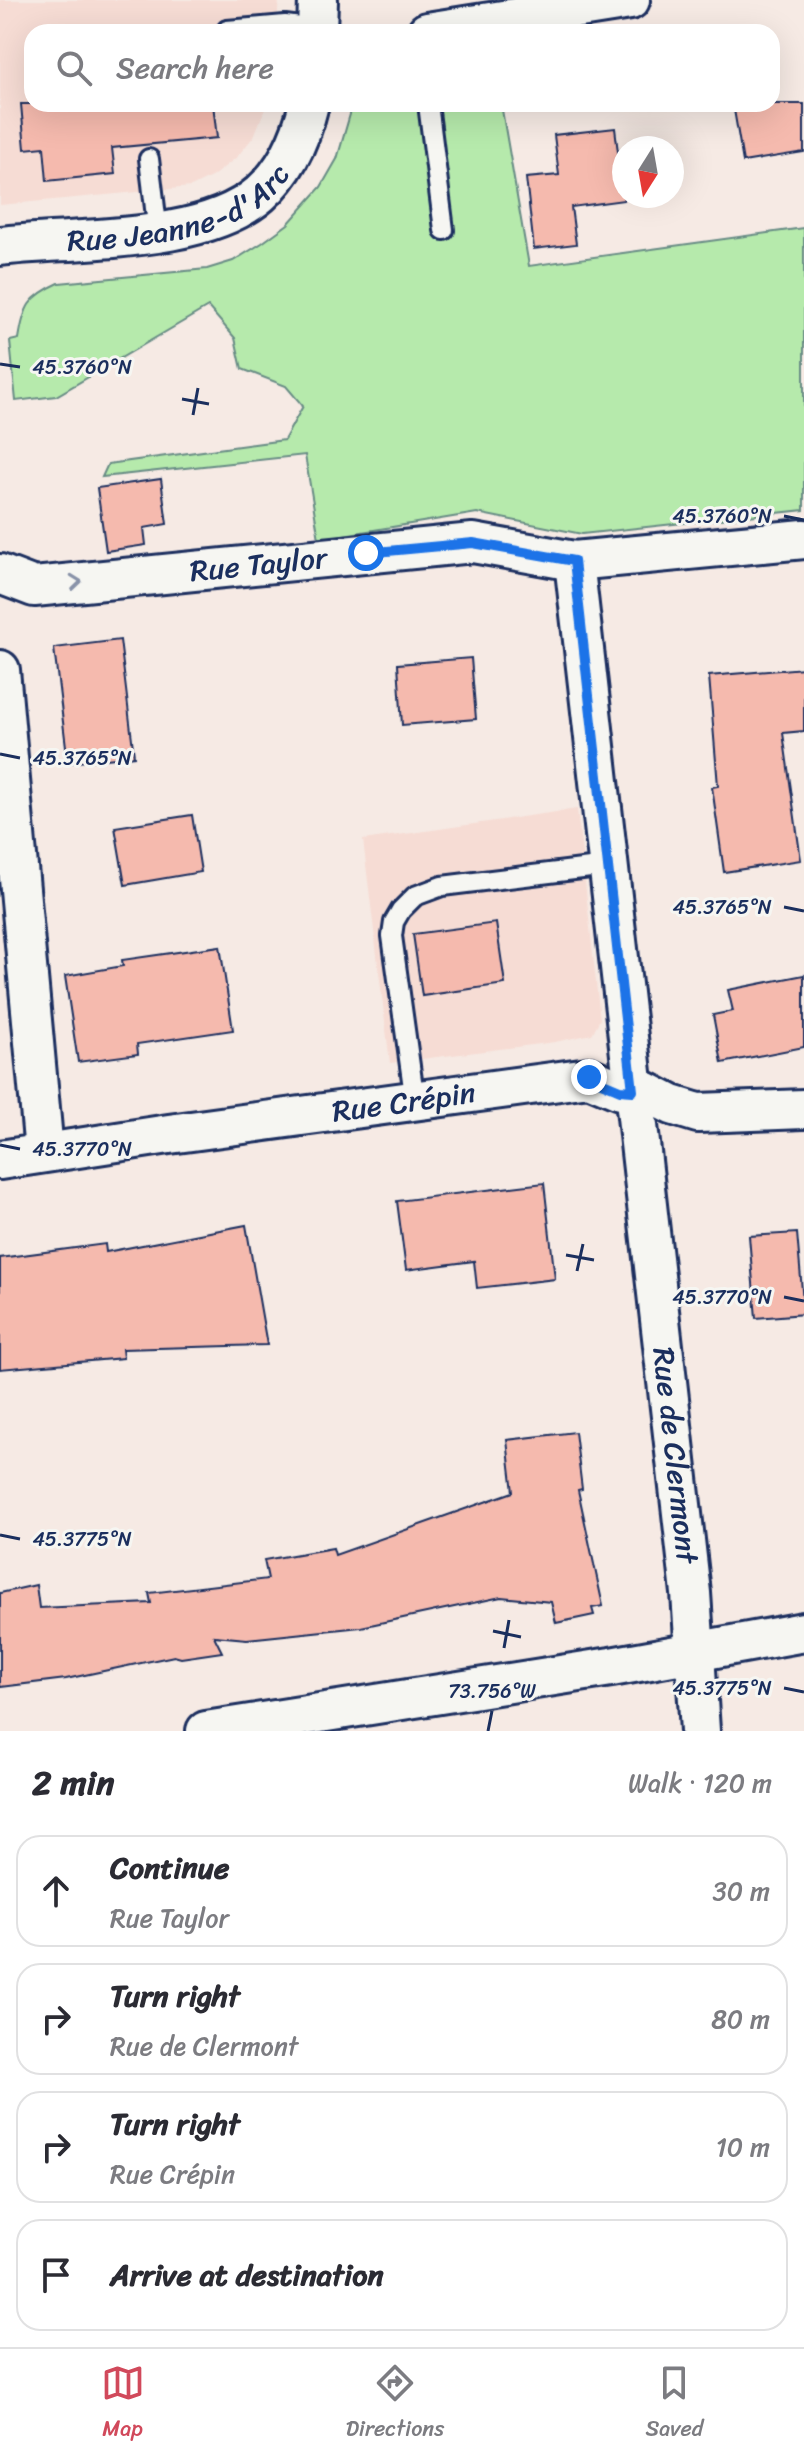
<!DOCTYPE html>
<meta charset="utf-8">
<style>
:root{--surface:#fff;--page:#f2f2f3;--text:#2b2b33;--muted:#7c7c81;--line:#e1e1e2;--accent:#d1495b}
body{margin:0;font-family:Sriracha,sans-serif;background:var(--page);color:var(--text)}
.compass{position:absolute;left:612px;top:136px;width:72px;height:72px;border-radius:50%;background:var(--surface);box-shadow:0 8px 32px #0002;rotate:191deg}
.stop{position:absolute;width:24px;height:24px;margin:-18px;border:6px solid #1a73e8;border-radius:50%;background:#fff}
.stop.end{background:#1a73e8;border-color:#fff;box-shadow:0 2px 8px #0008}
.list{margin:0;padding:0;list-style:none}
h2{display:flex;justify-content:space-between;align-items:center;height:104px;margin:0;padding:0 32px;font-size:34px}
h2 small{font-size:26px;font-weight:400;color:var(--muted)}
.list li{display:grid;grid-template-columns:52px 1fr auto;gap:24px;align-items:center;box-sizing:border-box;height:112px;margin:0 16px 16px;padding:0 16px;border:2px solid var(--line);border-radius:24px}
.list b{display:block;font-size:30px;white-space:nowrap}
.list p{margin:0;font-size:26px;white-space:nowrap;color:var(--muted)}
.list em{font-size:26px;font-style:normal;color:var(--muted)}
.icon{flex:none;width:44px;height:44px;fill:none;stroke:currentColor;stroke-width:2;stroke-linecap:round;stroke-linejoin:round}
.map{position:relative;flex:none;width:804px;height:1731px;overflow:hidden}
.search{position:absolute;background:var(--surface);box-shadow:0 8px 32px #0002;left:24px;right:24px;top:24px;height:88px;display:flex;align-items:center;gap:20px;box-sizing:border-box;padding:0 28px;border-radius:24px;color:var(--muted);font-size:30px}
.sheet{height:616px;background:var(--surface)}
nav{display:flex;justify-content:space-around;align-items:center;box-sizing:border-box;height:112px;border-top:2px solid var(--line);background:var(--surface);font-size:22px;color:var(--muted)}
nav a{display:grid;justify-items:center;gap:4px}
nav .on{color:var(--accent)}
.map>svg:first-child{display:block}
.built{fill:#f6dcd4}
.green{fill:#b6eaac;stroke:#688c85;stroke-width:2}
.building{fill:#f5baae;stroke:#1b2f5e;stroke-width:2}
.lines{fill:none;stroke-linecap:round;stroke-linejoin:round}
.service-casing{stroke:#1b2f5e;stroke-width:24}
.minor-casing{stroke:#1b2f5e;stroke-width:44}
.service{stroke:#f6f6f2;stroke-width:18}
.minor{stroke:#f6f6f2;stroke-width:38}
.oneway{stroke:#8892a8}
.route{stroke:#1a73e8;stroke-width:10}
.ticks{fill:none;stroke:#1b2f5e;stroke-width:3}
.labels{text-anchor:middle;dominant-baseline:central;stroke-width:6;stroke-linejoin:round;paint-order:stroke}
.street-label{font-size:30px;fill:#1b2f5e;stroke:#f6f6f2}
.ticks-label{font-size:20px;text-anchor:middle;fill:#1b2f5e;stroke:#f6f6f2;stroke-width:6;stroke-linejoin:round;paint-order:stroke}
</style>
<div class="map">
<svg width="804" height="1731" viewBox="0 0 804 1731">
<rect width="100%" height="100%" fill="#f6eae4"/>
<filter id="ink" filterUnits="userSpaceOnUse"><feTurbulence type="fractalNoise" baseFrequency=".0125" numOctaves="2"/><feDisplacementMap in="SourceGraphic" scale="16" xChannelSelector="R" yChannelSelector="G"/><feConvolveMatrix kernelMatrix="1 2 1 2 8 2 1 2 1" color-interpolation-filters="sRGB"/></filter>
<g filter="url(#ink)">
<g class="built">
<path d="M 0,0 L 279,0 L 276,32 L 32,32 L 32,104 L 267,104 L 254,136 L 237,157 L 213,176 L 191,187 L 0,205 Z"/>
<path d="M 577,809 L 600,1019 L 592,1034 L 555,1042 L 390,1063 L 363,840 Z"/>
</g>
<path class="green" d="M 353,104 L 501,104 L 529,266 L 804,228 L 804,510 L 582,534 L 477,513 L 319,539 L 305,455 L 102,477 L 108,464 L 284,440 L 303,406 L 286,386 L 242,369 L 235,338 L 208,307 L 56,396 L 16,401 L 10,341 L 19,339 C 24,307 28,297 59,283 L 207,269 L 233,261 L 262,243 L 288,224 L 321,187 L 337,159 Z"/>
<g class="building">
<path d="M 21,104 L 213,104 L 217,138 L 112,148 L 115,174 L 47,181 L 44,147 L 25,149 Z"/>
<path d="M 733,104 L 804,104 L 804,152 L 743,162 Z"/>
<path d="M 615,128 L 624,200 L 571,207 L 576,244 L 534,249 L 526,178 L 559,175 L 554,135 Z"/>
<path d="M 161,479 L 167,524 L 144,528 L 146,545 L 106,551 L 97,488 Z"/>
<path d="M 120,640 L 134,756 L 68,763 L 54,648 Z"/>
<path d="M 471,658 L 476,719 L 402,725 L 398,664 Z"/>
<path d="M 804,668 L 804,731 L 783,733 L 801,860 L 724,872 L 712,787 L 718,786 L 709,676 Z"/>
<path d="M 192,815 L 201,872 L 125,885 L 115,827 Z"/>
<path d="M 496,923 L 505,984 L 422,996 L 413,934 Z"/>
<path d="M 220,946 L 233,1030 L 137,1044 L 138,1054 L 78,1062 L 65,976 L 123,966 L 122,960 Z"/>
<path d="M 804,975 L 804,1047 L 722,1063 L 713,1015 L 733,1011 L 728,990 Z"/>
<path d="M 544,1183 L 555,1279 L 477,1288 L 474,1261 L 406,1270 L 397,1201 Z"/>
<path d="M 246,1225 L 267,1345 L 122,1349 L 123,1358 L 0,1369 L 0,1258 L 105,1244 L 106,1252 Z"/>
<path d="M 797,1233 L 804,1314 L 756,1318 L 749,1236 Z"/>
<path d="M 575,1432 L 582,1489 L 578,1490 L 603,1606 L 592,1608 L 594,1615 L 556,1623 L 551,1602 L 501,1597 L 361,1627 L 247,1639 L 214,1636 L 222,1652 L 181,1658 L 174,1656 L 66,1679 L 0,1687 L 0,1593 L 36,1585 L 39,1608 L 151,1603 L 149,1593 L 268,1579 L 264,1560 L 333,1548 L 335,1555 L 513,1492 L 507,1440 Z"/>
</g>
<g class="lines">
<defs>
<g id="service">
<path d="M 227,30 L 285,25 L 317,29"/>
<path d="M 428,104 L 444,230"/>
<path d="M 149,159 L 158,233"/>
<path d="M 415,1102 L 392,936 L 394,922 L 401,910 L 415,896 L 442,886 L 607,866"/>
</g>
<g id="minor">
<path d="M 317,32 L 318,0"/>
<path d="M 427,32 L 630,0"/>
<path id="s1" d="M 0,246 C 75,237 201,245 260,194 C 286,171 301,137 309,104"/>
<path id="s2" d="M 574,561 L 691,1593 L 700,1731"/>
<path id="s3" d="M 0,574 L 34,587 L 473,543 L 574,561 L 804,539"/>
<path d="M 0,670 L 44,1152"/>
<path id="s4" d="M 0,1160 L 169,1134 L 589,1077 L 620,1090 L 645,1091 L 672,1105 L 698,1113 L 804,1109"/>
<path d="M 206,1731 L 611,1667 L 804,1632"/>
</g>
</defs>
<use href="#service" class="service-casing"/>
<use href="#minor" class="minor-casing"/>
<use href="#service" class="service"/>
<use href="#minor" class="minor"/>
</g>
<defs><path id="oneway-chevron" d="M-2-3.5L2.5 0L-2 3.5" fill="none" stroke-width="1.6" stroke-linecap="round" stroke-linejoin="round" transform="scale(2)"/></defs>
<use class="oneway" href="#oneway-chevron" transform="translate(76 582) rotate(-6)"/>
</g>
<g class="lines" filter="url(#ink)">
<path class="route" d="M 366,553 L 473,543 L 574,561 L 633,1091 L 620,1090 L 589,1077"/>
</g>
<path class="ticks" d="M 0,364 L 20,367M 182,399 L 209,404M 193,415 L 198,388M 784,516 L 804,520M 0,754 L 20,758M 784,907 L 804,911M 0,1145 L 20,1149M 566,1255 L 594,1260M 577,1271 L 583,1244M 784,1297 L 804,1301M 0,1535 L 20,1539M 493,1631 L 521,1637M 504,1648 L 509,1620M 784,1688 L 804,1692M 488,1731 L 492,1711"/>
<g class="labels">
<g class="street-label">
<text stroke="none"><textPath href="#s1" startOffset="186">Rue Jeanne-d'Arc</textPath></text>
<text stroke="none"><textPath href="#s3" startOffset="262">Rue Taylor</textPath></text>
<text stroke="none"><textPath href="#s4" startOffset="408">Rue Crépin</textPath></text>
<text stroke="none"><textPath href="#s2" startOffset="900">Rue de Clermont</textPath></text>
</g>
</g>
<g class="ticks-label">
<text x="82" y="374">45.3760°N</text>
<text x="722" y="523">45.3760°N</text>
<text x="82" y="765">45.3765°N</text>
<text x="722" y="914">45.3765°N</text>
<text x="82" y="1156">45.3770°N</text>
<text x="722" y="1304">45.3770°N</text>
<text x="82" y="1546">45.3775°N</text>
<text x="722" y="1695">45.3775°N</text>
<text x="492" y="1698">73.756°W</text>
</g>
</svg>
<svg class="compass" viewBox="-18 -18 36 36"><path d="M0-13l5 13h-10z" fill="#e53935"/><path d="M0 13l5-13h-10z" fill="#7c7c81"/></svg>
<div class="stop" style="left:366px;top:553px"></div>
<div class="stop end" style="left:589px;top:1077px"></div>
<div class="search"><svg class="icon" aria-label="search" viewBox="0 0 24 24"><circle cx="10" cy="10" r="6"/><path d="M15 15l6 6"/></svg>Search here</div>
</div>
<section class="sheet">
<h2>2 min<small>Walk · 120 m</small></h2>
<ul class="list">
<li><svg class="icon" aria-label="ahead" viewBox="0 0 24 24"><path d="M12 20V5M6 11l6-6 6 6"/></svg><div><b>Continue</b><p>Rue Taylor</p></div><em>30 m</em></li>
<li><svg class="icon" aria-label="right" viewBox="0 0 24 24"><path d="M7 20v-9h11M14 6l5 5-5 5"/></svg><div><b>Turn right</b><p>Rue de Clermont</p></div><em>80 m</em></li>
<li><svg class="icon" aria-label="right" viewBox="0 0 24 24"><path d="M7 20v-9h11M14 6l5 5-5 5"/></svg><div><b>Turn right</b><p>Rue Crépin</p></div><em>10 m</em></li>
<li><svg class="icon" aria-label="arrive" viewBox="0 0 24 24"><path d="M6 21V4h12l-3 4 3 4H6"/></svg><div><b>Arrive at destination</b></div></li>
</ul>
</section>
<nav>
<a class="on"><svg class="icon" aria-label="map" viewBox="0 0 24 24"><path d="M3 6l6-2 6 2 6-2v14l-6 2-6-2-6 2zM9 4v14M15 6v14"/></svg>Map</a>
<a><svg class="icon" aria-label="directions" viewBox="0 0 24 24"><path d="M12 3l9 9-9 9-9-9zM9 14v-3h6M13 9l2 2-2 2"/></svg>Directions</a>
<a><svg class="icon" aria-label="saved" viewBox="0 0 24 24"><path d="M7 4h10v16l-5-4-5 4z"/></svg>Saved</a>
</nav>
